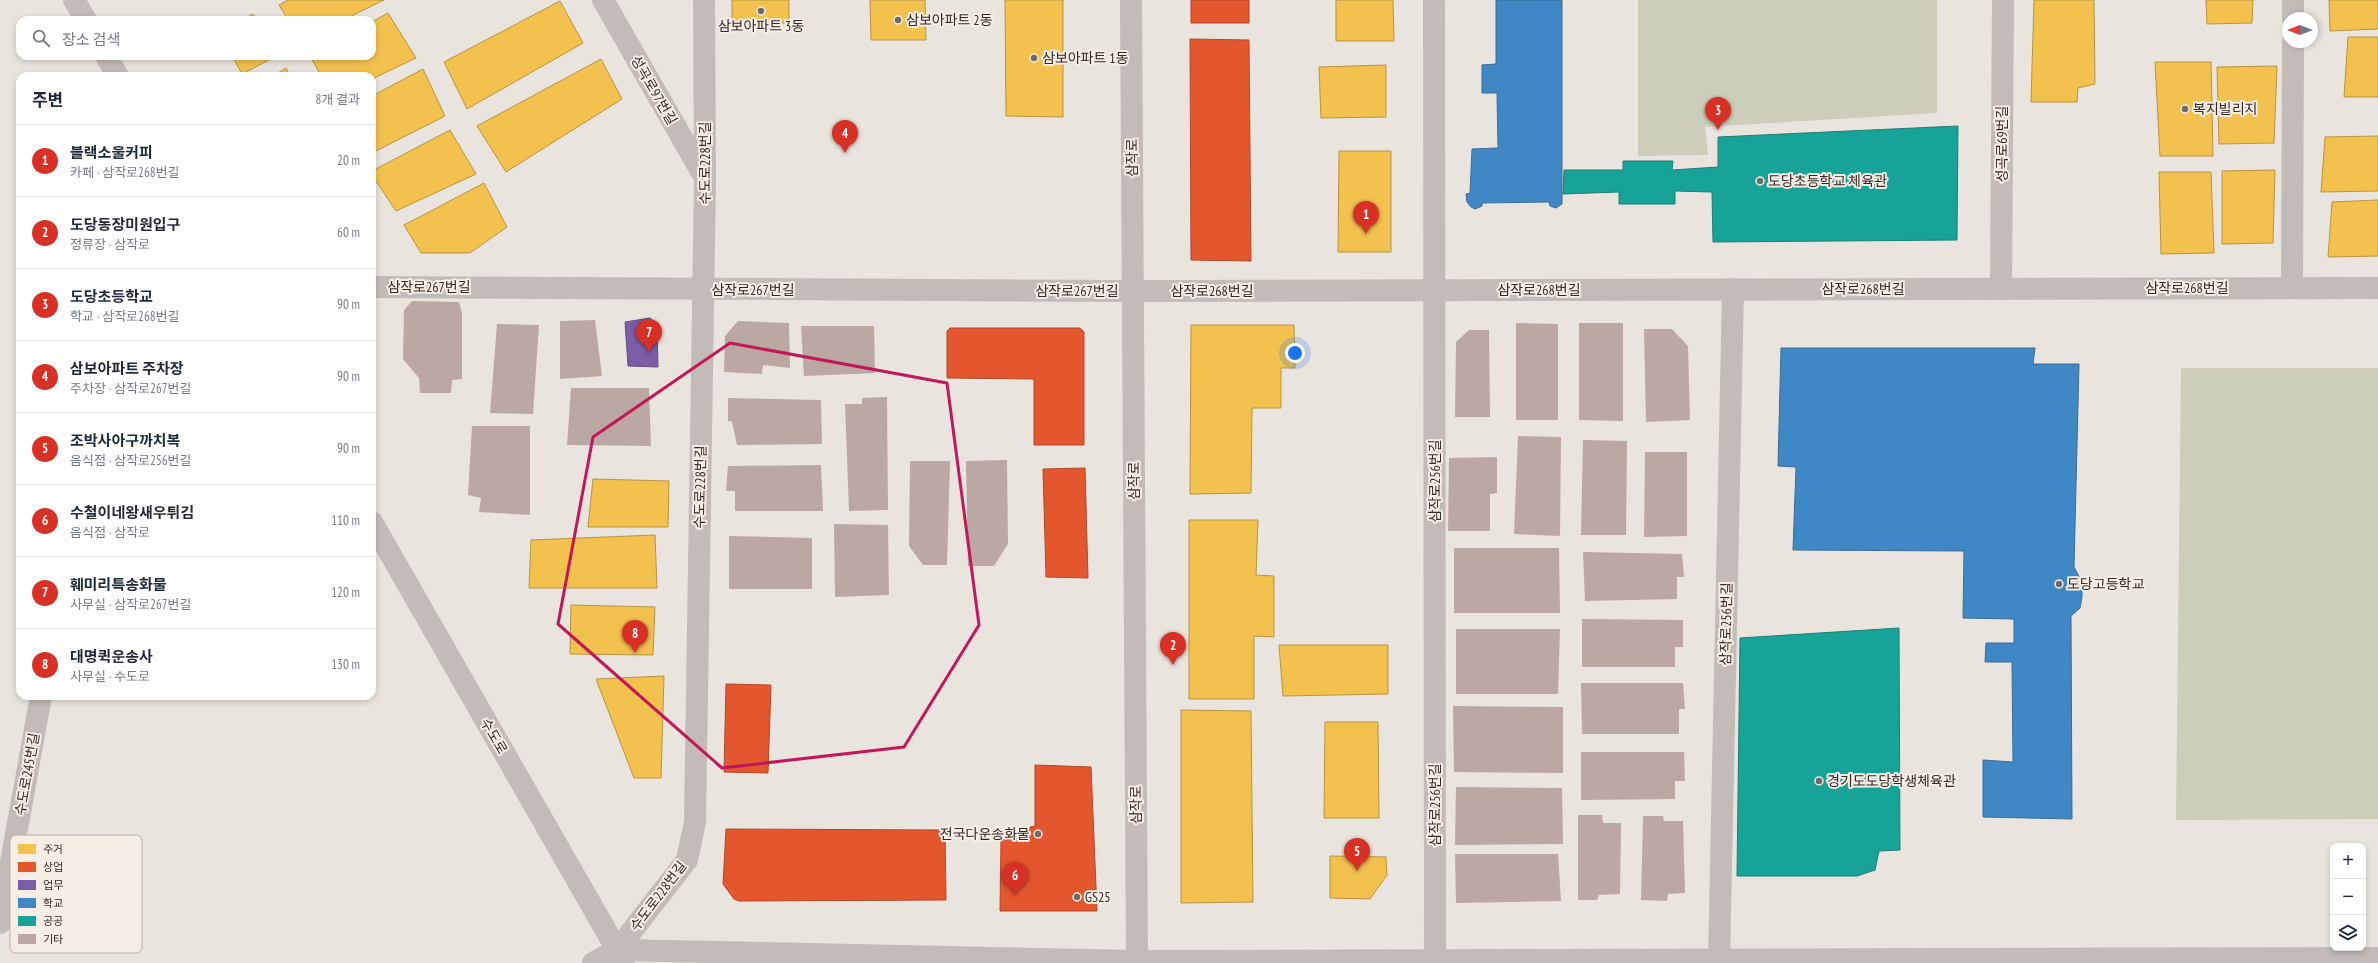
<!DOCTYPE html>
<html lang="ko">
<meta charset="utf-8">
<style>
:root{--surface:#fff;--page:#f6f6f7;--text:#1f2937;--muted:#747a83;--line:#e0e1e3;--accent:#d93025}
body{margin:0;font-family:"PT Sans Narrow","Noto Sans KR",sans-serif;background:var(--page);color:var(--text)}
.controls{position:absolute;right:12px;bottom:12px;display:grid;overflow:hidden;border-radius:8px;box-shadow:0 2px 6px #0003}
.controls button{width:36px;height:36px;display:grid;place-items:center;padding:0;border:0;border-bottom:1px solid var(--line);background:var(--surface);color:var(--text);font:20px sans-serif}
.compass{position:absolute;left:2282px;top:12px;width:36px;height:36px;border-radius:50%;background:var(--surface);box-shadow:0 2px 6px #0003;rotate:270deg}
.you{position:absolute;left:1295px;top:353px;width:14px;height:14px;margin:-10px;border:3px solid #fff;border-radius:50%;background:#1a73e8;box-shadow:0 0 0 6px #1a73e833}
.badge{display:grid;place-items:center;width:26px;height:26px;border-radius:50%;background:var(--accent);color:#fff;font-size:13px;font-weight:700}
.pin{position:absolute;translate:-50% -33px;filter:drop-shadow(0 1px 2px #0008)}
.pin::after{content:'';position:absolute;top:21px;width:14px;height:12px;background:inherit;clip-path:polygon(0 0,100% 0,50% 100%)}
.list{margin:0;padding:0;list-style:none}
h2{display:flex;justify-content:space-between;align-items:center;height:52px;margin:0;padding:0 16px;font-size:17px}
h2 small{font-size:13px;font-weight:400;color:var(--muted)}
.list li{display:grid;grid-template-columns:26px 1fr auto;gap:12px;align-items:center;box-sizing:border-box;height:72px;padding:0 16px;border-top:1px solid var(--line)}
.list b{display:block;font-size:15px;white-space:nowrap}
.list p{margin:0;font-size:13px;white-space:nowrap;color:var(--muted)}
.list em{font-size:13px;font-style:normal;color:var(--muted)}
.icon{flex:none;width:22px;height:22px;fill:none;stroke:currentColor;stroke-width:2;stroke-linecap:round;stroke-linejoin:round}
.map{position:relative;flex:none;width:2378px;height:963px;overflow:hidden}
.search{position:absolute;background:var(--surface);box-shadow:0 2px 6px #0003;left:16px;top:16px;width:360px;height:44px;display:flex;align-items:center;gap:10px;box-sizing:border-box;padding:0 14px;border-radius:12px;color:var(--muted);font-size:15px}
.panel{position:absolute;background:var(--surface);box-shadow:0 2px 6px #0003;left:16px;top:72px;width:360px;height:628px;border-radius:12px}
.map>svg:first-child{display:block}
.green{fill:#cccdba}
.homes{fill:#f2c14e;stroke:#b89342}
.shops{fill:#e4572e;stroke:#af492c}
.offices{fill:#7b5ea7;stroke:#654e81}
.schools{fill:#3f88c5;stroke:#3b6c96}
.public{fill:#17a398;stroke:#1f7e76}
.building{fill:#bba8a2}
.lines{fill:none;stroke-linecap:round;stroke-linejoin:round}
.minor{stroke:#c2bbb7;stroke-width:22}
.marked{fill:none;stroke:#c2185b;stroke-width:3;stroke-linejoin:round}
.poi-dot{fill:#726a67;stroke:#f6ede5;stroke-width:1.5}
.labels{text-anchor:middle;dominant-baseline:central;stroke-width:4;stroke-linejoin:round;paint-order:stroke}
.poi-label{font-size:14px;fill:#322927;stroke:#f6ede5;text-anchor:start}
.street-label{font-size:14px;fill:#322927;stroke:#f6ede5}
.key{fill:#f6ede5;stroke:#bbb2ac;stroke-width:1}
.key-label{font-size:11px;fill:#322927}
</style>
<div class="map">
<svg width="2378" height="963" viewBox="0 0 2378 963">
<rect width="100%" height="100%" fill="#eae4de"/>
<g class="green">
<path d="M 1638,0 L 1937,0 L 1937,113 L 1705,127 L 1708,155 L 1638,156 Z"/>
<path d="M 2181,368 L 2378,368 L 2378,819 L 2176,820 Z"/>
</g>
<g class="homes">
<path d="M 288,0 L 384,0 L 343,20 L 288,20 L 279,5 Z"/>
<rect x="732" y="0" width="57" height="23"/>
<path d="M 870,0 L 925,0 L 926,40 L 871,40 Z"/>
<path d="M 1005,0 L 1063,0 L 1063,117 L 1006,116 Z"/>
<path d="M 1336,0 L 1393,0 L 1394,41 L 1336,41 Z"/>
<path d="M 2034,0 L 2094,0 L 2095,84 L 2078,88 L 2077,102 L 2031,102 Z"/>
<path d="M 2206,0 L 2253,0 L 2252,23 L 2207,24 Z"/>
<path d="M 2329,0 L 2378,0 L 2378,29 L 2330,31 Z"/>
<path d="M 560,1 L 583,43 L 467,109 L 444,62 Z"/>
<path d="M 388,13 L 416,58 L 372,79 L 372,76 L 321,76 L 310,56 L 372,56 L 372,22 Z"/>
<path d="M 253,14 L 257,20 L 241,20 Z"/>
<path d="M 2348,37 L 2378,37 L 2378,97 L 2344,97 Z"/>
<path d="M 232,56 L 277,56 L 242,74 Z"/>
<path d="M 601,59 L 622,99 L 506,172 L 477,126 Z"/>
<path d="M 2155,62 L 2211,62 L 2213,156 L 2160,156 Z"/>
<path d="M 1386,65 L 1386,117 L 1321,118 L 1319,67 Z"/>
<path d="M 2277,66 L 2274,143 L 2219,144 L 2217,67 Z"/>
<path d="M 286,68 L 290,76 L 273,76 Z"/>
<path d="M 423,69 L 445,116 L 372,153 L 372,96 Z"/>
<path d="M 450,130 L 476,174 L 396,211 L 372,175 L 372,171 Z"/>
<path d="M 2378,136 L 2378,191 L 2321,192 L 2325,137 Z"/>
<path d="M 1339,151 L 1391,151 L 1391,252 L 1338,252 Z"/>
<path d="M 2275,170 L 2273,243 L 2222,244 L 2222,171 Z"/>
<path d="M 2159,172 L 2211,172 L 2214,253 L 2161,254 Z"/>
<path d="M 484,183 L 507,227 L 470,253 L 421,253 L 404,225 Z"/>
<path d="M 2378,200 L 2378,256 L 2328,257 L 2332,202 Z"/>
<path d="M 1191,325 L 1294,325 L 1295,368 L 1281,368 L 1281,408 L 1252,408 L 1251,493 L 1190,494 Z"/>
<path d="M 593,479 L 669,481 L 668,527 L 588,527 Z"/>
<path d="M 1189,520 L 1258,520 L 1256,575 L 1274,576 L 1274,637 L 1254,636 L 1254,699 L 1189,699 Z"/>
<path d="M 655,535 L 657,588 L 529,588 L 531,540 Z"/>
<path d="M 571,605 L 655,607 L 653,655 L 570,654 Z"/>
<path d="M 1279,645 L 1388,645 L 1388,694 L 1283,696 Z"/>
<path d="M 664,676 L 661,778 L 634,778 L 596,679 Z"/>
<path d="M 1181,710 L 1251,711 L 1253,902 L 1181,903 Z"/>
<path d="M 1325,722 L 1378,722 L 1379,818 L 1324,818 Z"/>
<path d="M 1330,856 L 1386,857 L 1387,875 L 1370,899 L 1330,898 Z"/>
</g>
<g class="shops">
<rect x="1191" y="0" width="58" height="23"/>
<path d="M 1190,39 L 1249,40 L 1251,261 L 1191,260 Z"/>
<path d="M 950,328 L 1080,328 L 1084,332 L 1084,445 L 1034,445 L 1034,379 L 947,378 L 947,331 Z"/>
<path d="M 1085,468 L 1088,578 L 1046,577 L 1043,469 Z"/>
<path d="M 726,684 L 771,685 L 768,773 L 724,772 Z"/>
<path d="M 1035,765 L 1091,767 L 1097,911 L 1000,911 L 1001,839 L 1029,839 L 1030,827 L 1035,826 Z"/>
<path d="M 726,829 L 945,830 L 946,900 L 739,901 L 734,899 L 723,884 Z"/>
</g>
<path class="offices" d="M 650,318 L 657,326 L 658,367 L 628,366 L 625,322 Z"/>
<g class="schools">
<path d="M 1496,0 L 1562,0 L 1562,204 L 1556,208 L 1550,206 L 1549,202 L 1482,203 L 1482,206 L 1475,209 L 1471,207 L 1467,202 L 1466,194 L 1470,193 L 1472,149 L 1498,148 L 1497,93 L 1482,93 L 1482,65 L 1496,64 Z"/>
<path d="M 1781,348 L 2035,348 L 2033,364 L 2079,364 L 2074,567 L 2082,582 L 2082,597 L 2080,608 L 2071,616 L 2072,819 L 1983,817 L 1983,760 L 2013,762 L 2012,662 L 1985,662 L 1986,643 L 2014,643 L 2014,619 L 1963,618 L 1964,551 L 1793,550 L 1796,467 L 1778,466 Z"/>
</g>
<g class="public">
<path d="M 1958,126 L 1957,240 L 1713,242 L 1712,192 L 1675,191 L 1675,204 L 1619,204 L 1619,192 L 1563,194 L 1564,170 L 1623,170 L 1623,161 L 1673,161 L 1672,170 L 1718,167 L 1718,137 Z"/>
<path d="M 1899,628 L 1900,850 L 1879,851 L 1875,870 L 1857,876 L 1737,876 L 1740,638 Z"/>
</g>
<g class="building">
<path d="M 412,301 L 459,302 L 462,313 L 462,379 L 452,380 L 451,393 L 420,393 L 419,378 L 403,359 L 404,310 Z"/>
<path d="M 595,320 L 602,376 L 560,379 L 560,321 Z"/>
<path d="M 738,321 L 789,323 L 790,368 L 763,365 L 762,374 L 724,372 L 725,336 Z"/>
<path d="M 1516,323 L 1558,324 L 1558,420 L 1516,420 Z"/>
<path d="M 1579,323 L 1623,323 L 1623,421 L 1579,420 Z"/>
<path d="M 497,324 L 539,325 L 533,414 L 490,413 Z"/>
<path d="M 801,326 L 874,326 L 875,373 L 804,376 Z"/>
<path d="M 1644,329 L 1672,329 L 1688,346 L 1690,420 L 1646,422 Z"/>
<path d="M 1469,330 L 1489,330 L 1490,417 L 1455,417 L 1456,342 Z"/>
<path d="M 571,388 L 649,388 L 651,446 L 567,445 Z"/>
<path d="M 887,397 L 888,510 L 849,511 L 845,404 L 862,404 L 862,398 Z"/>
<path d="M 728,398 L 821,400 L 822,444 L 737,445 L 732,422 L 728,421 Z"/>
<path d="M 472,426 L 530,426 L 530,515 L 479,512 L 481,498 L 468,495 Z"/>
<path d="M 1518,436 L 1561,437 L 1560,536 L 1514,534 Z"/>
<path d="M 1583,440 L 1627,441 L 1626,535 L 1581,535 Z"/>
<path d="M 1645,452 L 1687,452 L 1687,536 L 1644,537 Z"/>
<path d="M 1497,457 L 1497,493 L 1490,494 L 1490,531 L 1448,531 L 1449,458 Z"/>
<path d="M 1007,460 L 1008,544 L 994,566 L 968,566 L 966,461 Z"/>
<path d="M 910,461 L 950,461 L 947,565 L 923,565 L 909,546 Z"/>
<path d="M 821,465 L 823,511 L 735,511 L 735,491 L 726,491 L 728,466 Z"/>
<path d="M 834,524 L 888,525 L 889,595 L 835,597 Z"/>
<path d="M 729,536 L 812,538 L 812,589 L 729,589 Z"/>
<path d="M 1454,548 L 1559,548 L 1560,613 L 1454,613 Z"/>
<path d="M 1583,552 L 1682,554 L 1684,577 L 1677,577 L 1677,599 L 1585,601 Z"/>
<path d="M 1582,619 L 1683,620 L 1683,647 L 1675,647 L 1675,667 L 1582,667 Z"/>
<path d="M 1456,629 L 1560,629 L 1558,694 L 1456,694 Z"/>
<path d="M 1581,683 L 1683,683 L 1685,709 L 1679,709 L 1679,734 L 1582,734 Z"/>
<path d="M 1453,706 L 1563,707 L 1563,773 L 1454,772 Z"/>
<path d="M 1581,752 L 1684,752 L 1685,781 L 1675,781 L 1675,799 L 1581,800 Z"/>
<path d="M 1456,787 L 1562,788 L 1563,844 L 1455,845 Z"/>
<path d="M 1578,815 L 1602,815 L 1603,823 L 1621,823 L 1620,894 L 1599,895 L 1597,900 L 1578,900 Z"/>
<path d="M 1643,816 L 1663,816 L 1664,821 L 1683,821 L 1685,893 L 1668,894 L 1667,901 L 1641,900 Z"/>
<path d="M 1455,854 L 1558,854 L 1561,901 L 1456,903 Z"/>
</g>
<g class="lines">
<g class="minor">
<path d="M 74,0 L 86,20"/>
<path d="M 603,0 L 705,178"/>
<path d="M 1131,0 L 1137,963"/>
<path d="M 1434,0 L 1435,963"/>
<path d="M 2293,18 L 2293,0"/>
<path d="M 106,56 L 118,76"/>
<path d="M 372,287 L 1133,291 L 2378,288"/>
<path d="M 2292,288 L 2293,42"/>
<path d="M 2001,289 L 2003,0"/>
<path d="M 372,522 L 624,962"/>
<path d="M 0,923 L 41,696"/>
<path d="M 617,950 L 1137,961 L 2378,958"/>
<path d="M 593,963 L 617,950 L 687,860 L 695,822 L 705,179 L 704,0"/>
<path d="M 1719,963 L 1733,289"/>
</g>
</g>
<path class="marked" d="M 730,343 L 947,383 L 979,625 L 904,747 L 722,768 L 558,624 L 593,437 Z"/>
<g class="poi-dot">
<circle cx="761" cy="11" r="4"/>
<circle cx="898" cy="20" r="4"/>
<circle cx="1034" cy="58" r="4"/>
<circle cx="2185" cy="109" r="4"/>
<circle cx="1760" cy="181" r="4"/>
<circle cx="2059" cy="584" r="4"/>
<circle cx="1819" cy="781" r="4"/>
<circle cx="1038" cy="834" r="4"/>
<circle cx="1077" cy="897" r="4"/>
</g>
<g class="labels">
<g class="poi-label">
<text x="906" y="20">삼보아파트 2동</text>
<text x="761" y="26" text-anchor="middle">삼보아파트 3동</text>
<text x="1042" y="58">삼보아파트 1동</text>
<text x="2193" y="109">복지빌리지</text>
<text x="1768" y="181">도당초등학교 체육관</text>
<text x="2067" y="584">도당고등학교</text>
<text x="1827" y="781">경기도도당학생체육관</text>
<text x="1030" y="834" text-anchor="end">전국다운송화물</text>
<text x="1085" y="897">GS25</text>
</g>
<g class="street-label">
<text transform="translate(654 90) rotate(60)">성곡로97번길</text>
<text transform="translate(2002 144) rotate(-90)">성곡로69번길</text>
<text transform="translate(1132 158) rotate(-90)">삼작로</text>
<text transform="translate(705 163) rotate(-90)">수도로228번길</text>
<text x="429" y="287">삼작로267번길</text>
<text x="2187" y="288">삼작로268번길</text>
<text x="1863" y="289">삼작로268번길</text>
<text x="753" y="290">삼작로267번길</text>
<text x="1539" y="290">삼작로268번길</text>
<text x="1077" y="291">삼작로267번길</text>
<text x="1212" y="291">삼작로268번길</text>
<text transform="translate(1134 481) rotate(-90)">삼작로</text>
<text transform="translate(1435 481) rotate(-90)">삼작로256번길</text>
<text transform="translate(700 487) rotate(-89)">수도로228번길</text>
<text transform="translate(1726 624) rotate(-89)">삼작로256번길</text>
<text transform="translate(494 736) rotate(60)">수도로</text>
<text transform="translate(27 774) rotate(-80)">수도로245번길</text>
<text transform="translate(1136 805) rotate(-90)">삼작로</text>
<text transform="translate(1435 805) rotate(-90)">삼작로256번길</text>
<text transform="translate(658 896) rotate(-53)">수도로228번길</text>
</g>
</g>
<rect x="10" y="835" width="132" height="118" rx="6" class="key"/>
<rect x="18" y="844" width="18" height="10" fill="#f2c14e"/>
<rect x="18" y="862" width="18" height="10" fill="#e4572e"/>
<rect x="18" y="880" width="18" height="10" fill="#7b5ea7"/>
<rect x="18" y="898" width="18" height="10" fill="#3f88c5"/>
<rect x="18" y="916" width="18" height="10" fill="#17a398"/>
<rect x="18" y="934" width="18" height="10" fill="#bba8a2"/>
<g class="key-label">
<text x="43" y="853">주거</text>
<text x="43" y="871">상업</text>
<text x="43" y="889">업무</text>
<text x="43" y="907">학교</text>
<text x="43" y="925">공공</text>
<text x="43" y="943">기타</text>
</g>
</svg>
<div class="controls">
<button>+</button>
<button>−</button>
<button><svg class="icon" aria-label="layers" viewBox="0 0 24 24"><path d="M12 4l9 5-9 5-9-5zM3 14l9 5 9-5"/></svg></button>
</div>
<svg class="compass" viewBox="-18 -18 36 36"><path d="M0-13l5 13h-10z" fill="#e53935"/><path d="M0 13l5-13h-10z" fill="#747a83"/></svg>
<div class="you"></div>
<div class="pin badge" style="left:1366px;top:234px">1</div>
<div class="pin badge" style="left:1173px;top:665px">2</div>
<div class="pin badge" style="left:1718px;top:130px">3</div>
<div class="pin badge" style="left:845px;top:153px">4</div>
<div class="pin badge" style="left:1357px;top:871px">5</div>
<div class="pin badge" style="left:1015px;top:895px">6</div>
<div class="pin badge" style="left:649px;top:352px">7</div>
<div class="pin badge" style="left:635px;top:653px">8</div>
<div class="search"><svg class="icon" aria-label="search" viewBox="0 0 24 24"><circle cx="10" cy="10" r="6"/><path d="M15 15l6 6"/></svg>장소 검색</div>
<section class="panel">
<h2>주변<small>8개 결과</small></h2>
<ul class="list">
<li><span class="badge">1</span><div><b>블랙소울커피</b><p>카페 · 삼작로268번길</p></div><em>20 m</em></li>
<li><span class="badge">2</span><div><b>도당동장미원입구</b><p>정류장 · 삼작로</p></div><em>60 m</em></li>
<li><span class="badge">3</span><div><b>도당초등학교</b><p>학교 · 삼작로268번길</p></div><em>90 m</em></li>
<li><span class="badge">4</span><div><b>삼보아파트 주차장</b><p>주차장 · 삼작로267번길</p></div><em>90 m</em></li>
<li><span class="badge">5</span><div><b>조박사아구까치복</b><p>음식점 · 삼작로256번길</p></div><em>90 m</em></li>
<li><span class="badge">6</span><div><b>수철이네왕새우튀김</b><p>음식점 · 삼작로</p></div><em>110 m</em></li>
<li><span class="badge">7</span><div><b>훼미리특송화물</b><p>사무실 · 삼작로267번길</p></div><em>120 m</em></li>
<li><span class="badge">8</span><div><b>대명퀵운송사</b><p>사무실 · 수도로</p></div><em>130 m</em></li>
</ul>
</section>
</div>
